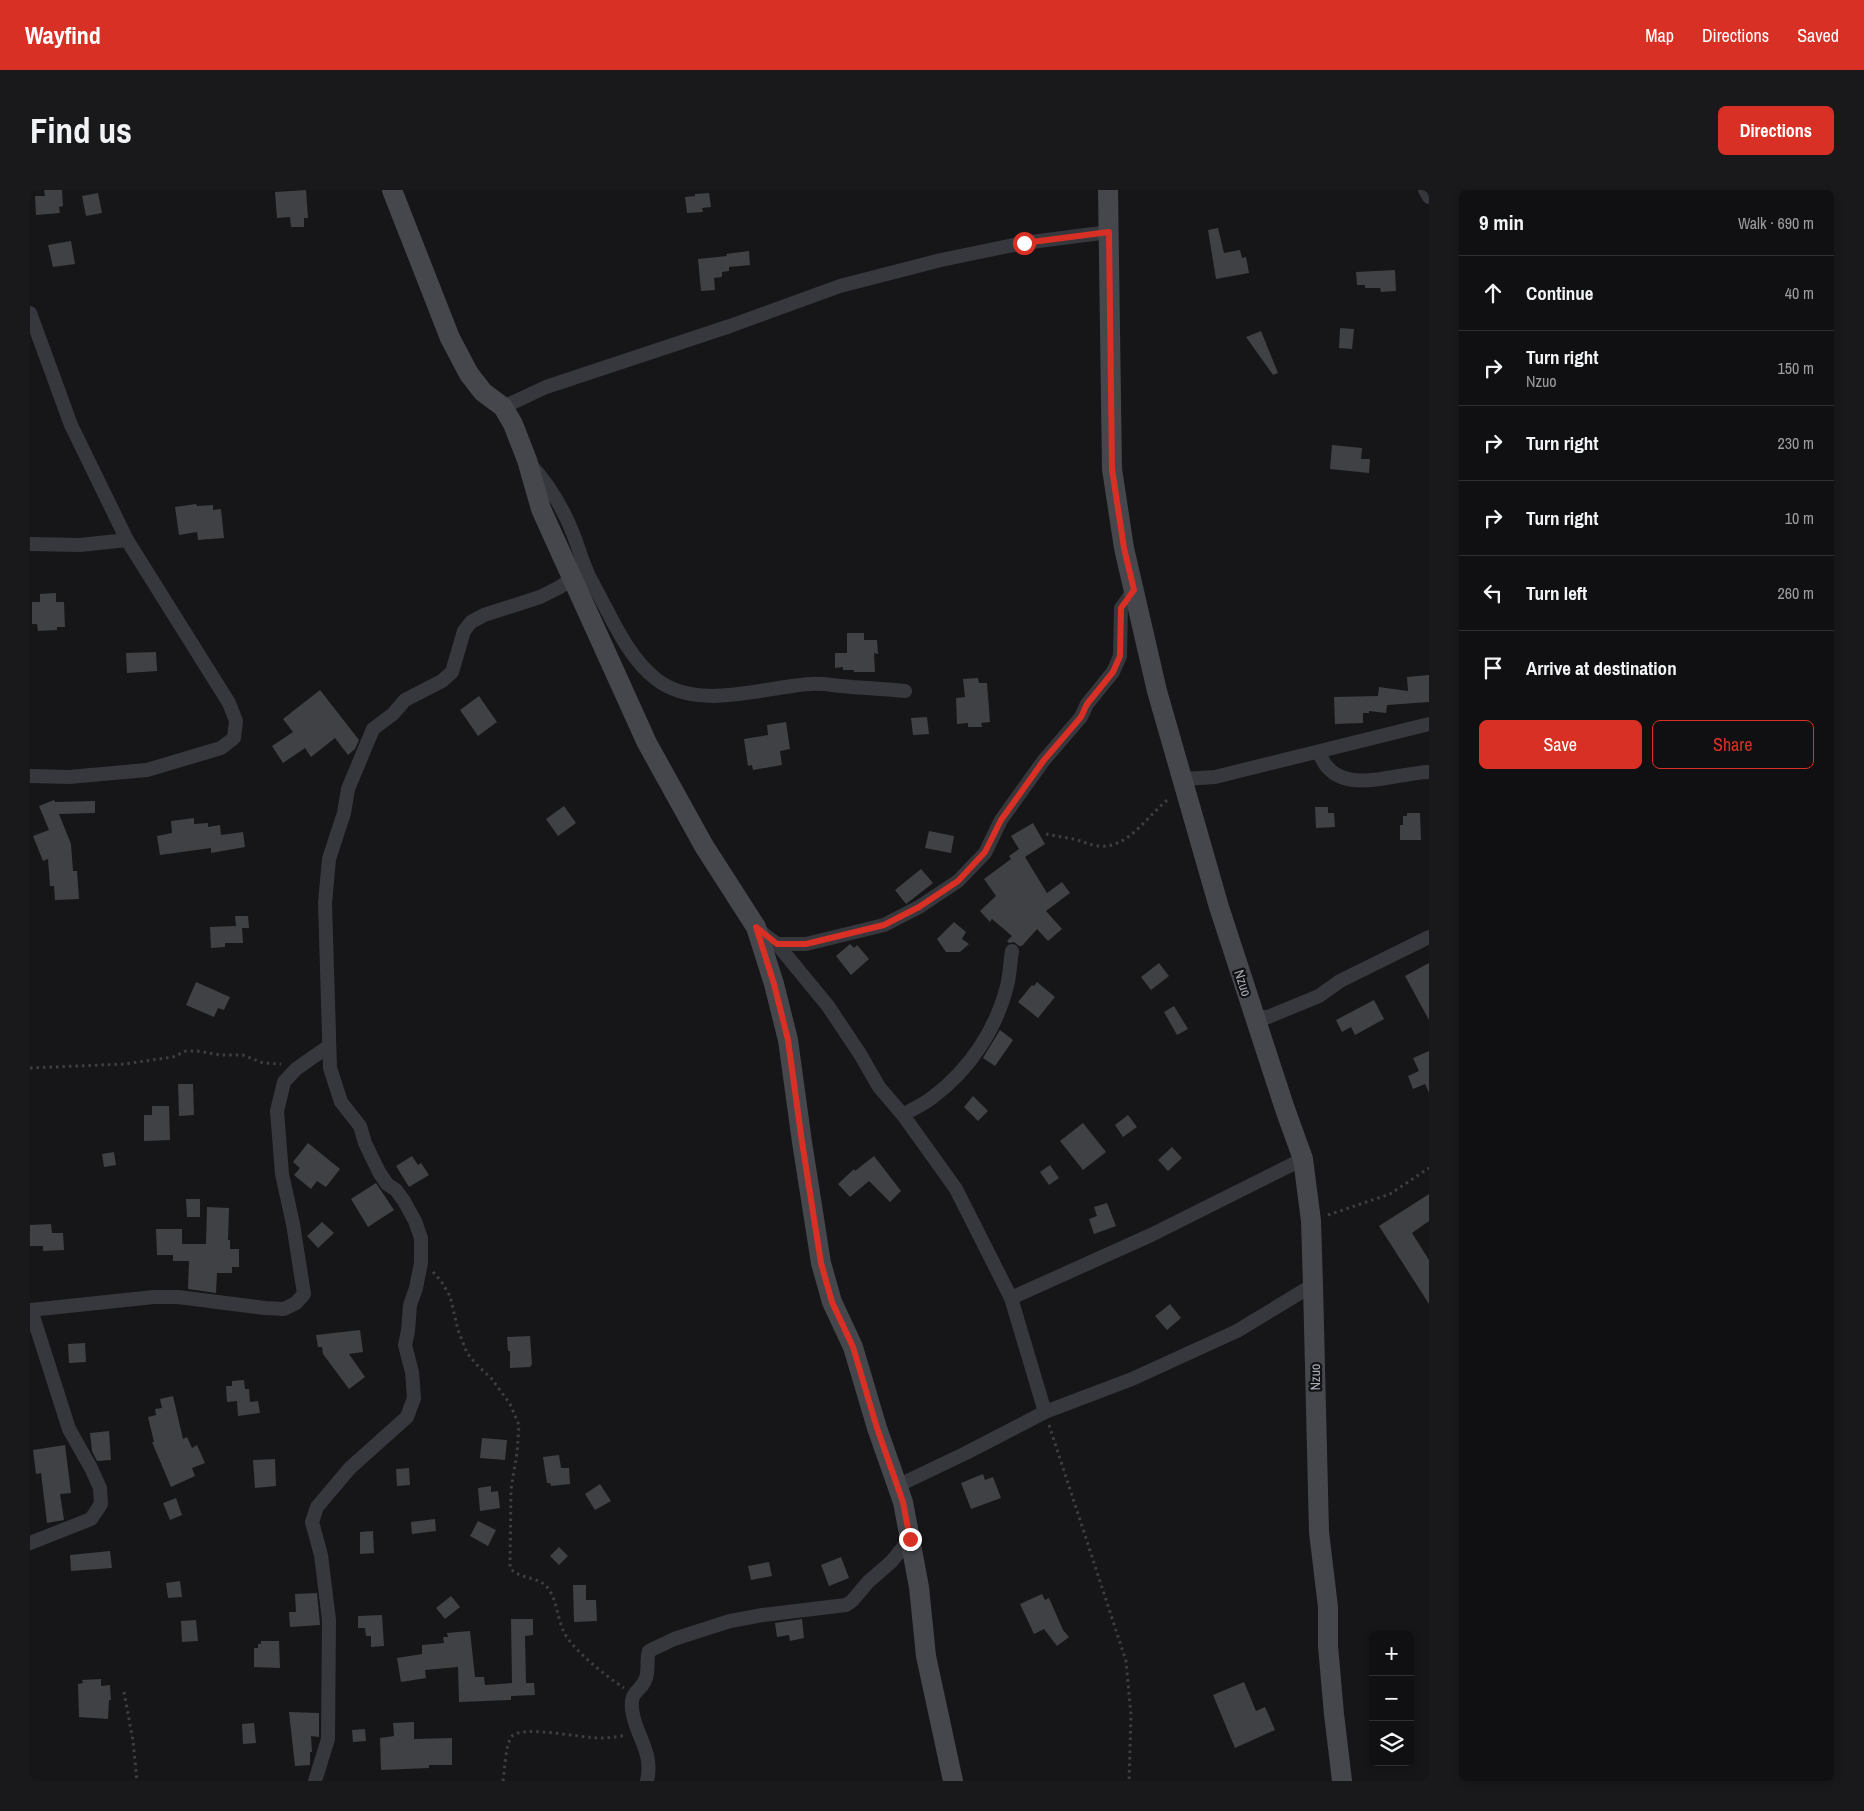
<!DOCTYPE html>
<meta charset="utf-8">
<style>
:root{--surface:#101012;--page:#19191b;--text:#f1f3f6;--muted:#9c9d9f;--line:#303032;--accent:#d93025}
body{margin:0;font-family:"Archivo Narrow",sans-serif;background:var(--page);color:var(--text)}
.controls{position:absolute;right:15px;bottom:15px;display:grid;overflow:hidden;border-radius:8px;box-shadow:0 2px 8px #0003}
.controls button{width:45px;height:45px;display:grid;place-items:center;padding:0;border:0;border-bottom:1px solid var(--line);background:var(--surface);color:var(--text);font:25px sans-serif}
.stop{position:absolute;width:15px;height:15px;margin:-11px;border:4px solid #d93025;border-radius:50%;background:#fff}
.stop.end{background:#d93025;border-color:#fff;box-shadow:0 1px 5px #0008}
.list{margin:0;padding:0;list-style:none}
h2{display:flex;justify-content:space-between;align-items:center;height:65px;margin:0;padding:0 20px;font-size:21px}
h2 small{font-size:16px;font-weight:400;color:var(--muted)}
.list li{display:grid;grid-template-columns:32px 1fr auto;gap:15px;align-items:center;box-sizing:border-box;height:75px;padding:0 20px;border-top:1px solid var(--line)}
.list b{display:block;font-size:19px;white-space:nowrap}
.list p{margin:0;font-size:16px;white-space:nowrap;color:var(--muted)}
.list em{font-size:16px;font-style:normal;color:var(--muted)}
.actions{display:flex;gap:10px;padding:15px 20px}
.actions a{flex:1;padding:11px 0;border:1px solid var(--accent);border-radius:8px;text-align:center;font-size:18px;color:var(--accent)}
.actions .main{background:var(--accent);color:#fff}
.icon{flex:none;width:28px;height:28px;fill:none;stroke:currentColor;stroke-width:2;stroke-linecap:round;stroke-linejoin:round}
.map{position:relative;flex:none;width:1399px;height:1591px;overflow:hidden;border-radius:8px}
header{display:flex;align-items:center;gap:30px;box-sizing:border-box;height:70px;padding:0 25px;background:var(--accent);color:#fff}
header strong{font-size:24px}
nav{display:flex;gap:28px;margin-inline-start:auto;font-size:18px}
.intro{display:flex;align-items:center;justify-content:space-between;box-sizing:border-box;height:120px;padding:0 30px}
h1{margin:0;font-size:35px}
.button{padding:12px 22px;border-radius:8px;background:var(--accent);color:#fff;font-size:18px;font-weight:700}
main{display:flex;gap:30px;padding:0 30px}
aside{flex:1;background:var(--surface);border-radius:8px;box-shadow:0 2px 8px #0003}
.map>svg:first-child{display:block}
.building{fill:#404145}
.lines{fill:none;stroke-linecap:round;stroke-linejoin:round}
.path{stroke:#3d3f44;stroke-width:3;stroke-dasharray:2.5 4;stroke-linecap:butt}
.street{stroke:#37383d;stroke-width:14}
.secondary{stroke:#45474d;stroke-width:20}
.route{stroke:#d93025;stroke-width:6}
.labels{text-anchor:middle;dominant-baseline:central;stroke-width:4.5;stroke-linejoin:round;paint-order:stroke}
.street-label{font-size:14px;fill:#a8adb8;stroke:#111113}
</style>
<header>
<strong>Wayfind</strong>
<nav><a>Map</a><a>Directions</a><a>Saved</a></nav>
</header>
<div class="intro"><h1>Find us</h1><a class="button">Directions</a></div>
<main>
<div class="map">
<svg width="1399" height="1591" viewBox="0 0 1399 1591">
<rect width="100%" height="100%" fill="#161618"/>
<g class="building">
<path d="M 14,0 L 32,0 L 33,16 L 29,17 L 30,23 L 6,25 L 5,6 L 15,6 Z"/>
<path d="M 276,0 L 278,28 L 274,28 L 274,37 L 261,37 L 260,27 L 247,28 L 245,2 Z"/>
<path d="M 68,3 L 72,23 L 56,26 L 52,6 Z"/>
<path d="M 679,3 L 681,17 L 672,18 L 673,22 L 657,23 L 655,7 L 665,6 L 665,4 Z"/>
<path d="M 1188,38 L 1194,63 L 1210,60 L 1212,68 L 1216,67 L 1219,83 L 1186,89 L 1178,40 Z"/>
<path d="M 41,51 L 45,74 L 23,77 L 18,55 Z"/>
<path d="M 719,61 L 720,75 L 699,77 L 699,81 L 692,82 L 692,87 L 684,88 L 685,100 L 671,101 L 668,69 L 697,66 L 696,64 Z"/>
<path d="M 1365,80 L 1366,101 L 1351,102 L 1350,98 L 1335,98 L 1335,95 L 1327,95 L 1326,82 Z"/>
<path d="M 1310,138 L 1324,139 L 1322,159 L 1309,158 Z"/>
<path d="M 1231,141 L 1248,183 L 1243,185 L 1216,147 Z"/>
<path d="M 1302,255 L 1332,258 L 1331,269 L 1340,269 L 1339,283 L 1300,279 Z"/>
<path d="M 166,314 L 167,316 L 183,315 L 183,320 L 191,319 L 194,348 L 168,350 L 167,342 L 149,345 L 145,317 Z"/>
<path d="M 26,403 L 26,412 L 34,412 L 35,437 L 27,437 L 27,440 L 8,441 L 7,434 L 2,434 L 2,412 L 10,412 L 10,404 Z"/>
<path d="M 817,443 L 834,443 L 834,450 L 847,450 L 848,464 L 844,463 L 845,482 L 824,482 L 824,480 L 813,480 L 813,477 L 805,478 L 805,463 L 817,463 Z"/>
<path d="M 126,462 L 127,481 L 97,483 L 96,463 Z"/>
<path d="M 1399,485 L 1399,512 L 1357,515 L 1356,523 L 1339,521 L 1339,523 L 1333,523 L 1333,533 L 1305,534 L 1304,507 L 1348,506 L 1349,497 L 1378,501 L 1377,487 Z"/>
<path d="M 948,488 L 949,493 L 957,493 L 960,532 L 951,533 L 952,537 L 938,537 L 938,533 L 927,534 L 926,508 L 935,507 L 933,489 Z"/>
<path d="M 290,500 L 329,550 L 325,559 L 318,565 L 305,548 L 281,567 L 275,558 L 253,573 L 242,556 L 263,542 L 253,529 Z"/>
<path d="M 449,506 L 467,532 L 448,546 L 430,520 Z"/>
<path d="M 897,527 L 899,544 L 883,545 L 881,528 Z"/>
<path d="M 756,532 L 760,559 L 750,561 L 752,575 L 723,580 L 722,575 L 718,576 L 714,549 L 738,545 L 737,535 Z"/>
<path d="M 24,610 L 25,612 L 65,611 L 65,623 L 29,624 L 41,654 L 43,681 L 47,681 L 49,709 L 25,710 L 24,696 L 20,696 L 18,669 L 13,671 L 3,646 L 19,640 L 9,616 Z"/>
<path d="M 534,616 L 546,633 L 528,646 L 516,629 Z"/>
<path d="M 1285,617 L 1298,617 L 1298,623 L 1304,623 L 1305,637 L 1286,638 Z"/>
<path d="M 1377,623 L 1390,623 L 1391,650 L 1370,650 L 1370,635 L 1373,635 L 1373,626 L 1377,626 Z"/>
<path d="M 164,628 L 164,634 L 178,633 L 178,637 L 190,635 L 191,645 L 213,642 L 215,657 L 181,663 L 181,658 L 130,665 L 127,646 L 142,643 L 141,631 Z"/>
<path d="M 1003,633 L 1015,654 L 995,667 L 1017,703 L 1032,692 L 1040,703 L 1016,721 L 1032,739 L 1018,751 L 1007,739 L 992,756 L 989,756 L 984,752 L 979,753 L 977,751 L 982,746 L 962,729 L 960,732 L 950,721 L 966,706 L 954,689 L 981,669 L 979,666 L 989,659 L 981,646 Z"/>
<path d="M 899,641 L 924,646 L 921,663 L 895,658 Z"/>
<path d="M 891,679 L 903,693 L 876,714 L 865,700 Z"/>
<path d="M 205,726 L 218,726 L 219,738 L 212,738 L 213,753 L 195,753 L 195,757 L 181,758 L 180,737 L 206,736 Z"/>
<path d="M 924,732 L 936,742 L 932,749 L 939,754 L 930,762 L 916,762 L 907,749 Z"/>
<path d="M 820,754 L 824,758 L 827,755 L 839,769 L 821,785 L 806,766 Z"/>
<path d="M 1129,773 L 1139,786 L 1121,800 L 1111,787 Z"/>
<path d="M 1399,773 L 1399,830 L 1375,786 Z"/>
<path d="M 166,792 L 200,807 L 194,820 L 188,818 L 184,827 L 156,815 Z"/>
<path d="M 1007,792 L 1025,807 L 1008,828 L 988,812 L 1002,795 L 1004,796 Z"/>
<path d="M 1344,810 L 1354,829 L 1325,845 L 1321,837 L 1312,842 L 1306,830 Z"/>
<path d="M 1144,816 L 1158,839 L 1147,845 L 1134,822 Z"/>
<path d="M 970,840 L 983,850 L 965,876 L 953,868 Z"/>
<path d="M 1399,861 L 1399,903 L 1395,894 L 1383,899 L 1378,886 L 1389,881 L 1383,868 Z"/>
<path d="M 148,894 L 163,894 L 164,925 L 149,926 Z"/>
<path d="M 943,906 L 958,921 L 948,931 L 934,917 Z"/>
<path d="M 122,916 L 139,916 L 140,950 L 114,951 L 114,925 L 122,925 Z"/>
<path d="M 1098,925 L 1107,937 L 1093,947 L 1085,935 Z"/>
<path d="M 1053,933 L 1076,962 L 1053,980 L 1030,951 Z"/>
<path d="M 278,953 L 310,979 L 296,997 L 287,991 L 281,999 L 264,985 L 270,978 L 263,972 Z"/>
<path d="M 1142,957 L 1152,968 L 1138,981 L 1128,970 Z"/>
<path d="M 84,962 L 86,975 L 74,977 L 72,964 Z"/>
<path d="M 382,966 L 388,975 L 391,973 L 399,985 L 379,997 L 366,976 Z"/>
<path d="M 844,966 L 871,1001 L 860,1012 L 839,991 L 820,1007 L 808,994 L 824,979 L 825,981 Z"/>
<path d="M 1020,975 L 1029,988 L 1019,995 L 1010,982 Z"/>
<path d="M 346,993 L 364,1020 L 338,1037 L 321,1009 Z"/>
<path d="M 1399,1004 L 1399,1031 L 1382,1043 L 1399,1070 L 1399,1114 L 1349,1036 Z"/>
<path d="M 156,1009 L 170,1009 L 170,1027 L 157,1027 Z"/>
<path d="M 1077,1013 L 1086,1036 L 1064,1044 L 1059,1029 L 1067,1026 L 1064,1017 Z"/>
<path d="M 177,1017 L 199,1018 L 198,1050 L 200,1050 L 200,1059 L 209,1059 L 209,1077 L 202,1077 L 202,1083 L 187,1083 L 186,1103 L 158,1099 L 159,1071 L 143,1071 L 143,1065 L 127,1065 L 126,1039 L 152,1039 L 152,1054 L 176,1054 Z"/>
<path d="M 292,1032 L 304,1043 L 288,1058 L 277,1046 Z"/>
<path d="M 21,1034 L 22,1043 L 33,1043 L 34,1060 L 13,1061 L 13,1056 L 0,1056 L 0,1035 Z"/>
<path d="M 1140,1114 L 1151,1128 L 1137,1140 L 1125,1126 Z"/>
<path d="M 330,1140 L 333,1162 L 319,1164 L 335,1187 L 319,1199 L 293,1164 L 292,1157 L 288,1157 L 286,1145 Z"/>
<path d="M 500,1146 L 502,1174 L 500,1177 L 480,1178 L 480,1161 L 478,1161 L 477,1147 Z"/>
<path d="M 55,1153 L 56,1172 L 39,1173 L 38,1154 Z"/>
<path d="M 214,1190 L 215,1199 L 219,1199 L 220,1212 L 228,1211 L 230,1223 L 208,1226 L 207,1211 L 197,1212 L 196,1196 L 202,1196 L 202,1191 Z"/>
<path d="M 143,1206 L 153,1249 L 157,1247 L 162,1258 L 167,1255 L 175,1273 L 162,1278 L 165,1286 L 141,1297 L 122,1252 L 124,1252 L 118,1227 L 126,1225 L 125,1219 L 132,1218 L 130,1209 Z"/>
<path d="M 79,1241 L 81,1270 L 67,1271 L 62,1261 L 60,1243 Z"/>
<path d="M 452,1248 L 477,1250 L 475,1270 L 450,1268 Z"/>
<path d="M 35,1255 L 41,1303 L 30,1304 L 34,1330 L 17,1333 L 11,1283 L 6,1284 L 3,1260 Z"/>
<path d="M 529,1265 L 531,1278 L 539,1278 L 540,1294 L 521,1296 L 520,1293 L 517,1293 L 513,1267 Z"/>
<path d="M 245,1269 L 246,1296 L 225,1298 L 223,1270 Z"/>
<path d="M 379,1278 L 380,1295 L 367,1296 L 366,1279 Z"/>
<path d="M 953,1284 L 955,1290 L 963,1287 L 971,1308 L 941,1319 L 931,1293 Z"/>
<path d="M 570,1294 L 581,1311 L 565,1320 L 555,1304 Z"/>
<path d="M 461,1296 L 461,1302 L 468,1301 L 470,1318 L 450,1321 L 448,1298 Z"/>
<path d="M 146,1308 L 152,1325 L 140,1330 L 133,1313 Z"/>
<path d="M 405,1329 L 406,1341 L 382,1344 L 381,1332 Z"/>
<path d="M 448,1331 L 466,1340 L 458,1356 L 440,1346 Z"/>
<path d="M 343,1341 L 344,1363 L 330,1364 L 330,1342 Z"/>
<path d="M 529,1357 L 538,1366 L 529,1375 L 520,1366 Z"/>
<path d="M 80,1361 L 82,1378 L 41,1381 L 40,1365 Z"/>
<path d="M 811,1367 L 819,1388 L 799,1396 L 791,1375 Z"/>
<path d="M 739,1372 L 742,1386 L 721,1390 L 718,1376 Z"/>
<path d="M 150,1391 L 152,1407 L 138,1408 L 136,1393 Z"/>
<path d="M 543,1395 L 556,1395 L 556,1410 L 566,1410 L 567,1431 L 544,1432 Z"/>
<path d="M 287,1403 L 290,1435 L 260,1437 L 259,1422 L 266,1422 L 265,1404 Z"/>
<path d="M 1012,1404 L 1015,1410 L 1019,1408 L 1033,1440 L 1039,1447 L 1027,1456 L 1014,1439 L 1004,1444 L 990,1414 Z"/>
<path d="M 421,1406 L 430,1417 L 415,1429 L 406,1418 Z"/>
<path d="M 352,1425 L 354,1456 L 341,1457 L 341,1446 L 336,1446 L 335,1438 L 328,1438 L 328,1426 Z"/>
<path d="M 481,1429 L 503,1429 L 503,1445 L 495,1446 L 496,1493 L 504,1493 L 505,1505 L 481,1506 L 481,1510 L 429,1512 L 428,1477 L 395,1480 L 396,1488 L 371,1492 L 367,1468 L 392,1464 L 392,1455 L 414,1453 L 413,1447 L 418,1447 L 417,1443 L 440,1441 L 445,1487 L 454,1487 L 455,1495 L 482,1493 Z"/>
<path d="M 772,1429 L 774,1448 L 760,1451 L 759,1445 L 747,1447 L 745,1433 Z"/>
<path d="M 166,1430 L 168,1451 L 152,1452 L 151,1431 Z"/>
<path d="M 231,1451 L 249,1451 L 250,1478 L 224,1477 L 224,1458 L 228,1458 L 228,1454 L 231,1454 Z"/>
<path d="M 71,1489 L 71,1496 L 80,1495 L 81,1510 L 79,1510 L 78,1529 L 49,1527 L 48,1494 L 53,1493 L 52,1490 Z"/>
<path d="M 1214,1492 L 1226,1521 L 1235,1517 L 1245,1540 L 1205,1558 L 1183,1505 Z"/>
<path d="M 259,1522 L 289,1523 L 289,1547 L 281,1546 L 282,1562 L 280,1562 L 280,1575 L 265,1576 Z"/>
<path d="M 384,1532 L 384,1549 L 422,1548 L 422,1575 L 399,1575 L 399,1578 L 351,1580 L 350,1548 L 364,1546 L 363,1533 Z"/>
<path d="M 224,1533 L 226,1553 L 213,1554 L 212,1534 Z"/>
<path d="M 335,1539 L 336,1551 L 323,1552 L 322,1540 Z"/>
</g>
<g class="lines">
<g class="path">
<path d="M 1016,644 C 1025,646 1034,647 1043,649 C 1052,651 1060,655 1069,656 C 1099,659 1118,624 1140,608"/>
<path d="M 0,878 L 94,874 L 143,867 L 156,861 L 167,861 L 190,865 L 213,865 L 233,873 L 251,874"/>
<path d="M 1298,1025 L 1360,1004 L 1399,978"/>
<path d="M 403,1082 L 411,1091 L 420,1106 L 428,1140 L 437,1163 L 447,1175 L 461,1188 L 480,1214 L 489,1235 L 487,1263 L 481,1299 L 480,1378 C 489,1389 507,1386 517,1397 C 527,1409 527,1427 533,1440 C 540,1458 577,1487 594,1498"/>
<path d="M 1019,1235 L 1096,1471 L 1101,1525 L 1099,1591"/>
<path d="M 94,1502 L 103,1551 L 107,1591"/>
<path d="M 473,1591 C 475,1580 475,1555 482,1546 C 493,1535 552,1548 569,1548 C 578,1548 587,1547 596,1545"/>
</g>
<g class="street">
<path d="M 1395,0 L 1399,7"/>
<path d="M 0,123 L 41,235 L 97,350 L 199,513 L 206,531 L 204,548 L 191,558 L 117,580 L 39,587 L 0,586"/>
<path d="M 473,217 L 516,197 L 700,136 L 810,96 L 911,70 L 993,53 L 1079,42"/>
<path d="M 499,273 C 519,294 534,320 544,346 C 550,362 554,378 562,392 C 580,424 597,467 626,489 C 668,522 733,497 780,494 C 790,493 801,495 811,496 C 832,498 853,499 875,501"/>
<path d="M 0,354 L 50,355 L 97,350"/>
<path d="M 1289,562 C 1305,610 1363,583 1399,582"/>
<path d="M 1153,589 L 1185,587 L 1399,534"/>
<path d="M 726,738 L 747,754 L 798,816 L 830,864 L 849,897 L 873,925 L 926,999 L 981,1108 L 1015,1222"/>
<path d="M 747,754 L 776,754 L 854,735 L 889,717 L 928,691 L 955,663 L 971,630 L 1014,570 L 1051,527 L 1057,514 L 1083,482 L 1090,466 L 1091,418 L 1104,400"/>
<path d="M 1225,827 L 1238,827 L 1289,806 L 1310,791 L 1399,747"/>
<path d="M 873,925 C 883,919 894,914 903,907 C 939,880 966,840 977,796 C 980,785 980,773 982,761"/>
<path d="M 981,1108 L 1121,1045 L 1273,969"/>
<path d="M 0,1120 L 124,1107 L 148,1107 L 235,1118 L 254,1119 L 266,1113 L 274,1104 L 263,1034 L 252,984 L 247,921 L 254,892 L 266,879 L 299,856"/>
<path d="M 867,1296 L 936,1263 L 1015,1222 L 1102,1189 L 1207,1141 L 1283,1095"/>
<path d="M 0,1353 L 61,1329 L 71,1314 L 70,1298 L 61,1278 L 39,1239 L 1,1120"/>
<path d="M 285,1591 L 298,1549 L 299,1430 L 291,1365 L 282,1332 L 287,1317 L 320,1278 L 377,1227 L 384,1208 L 382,1182 L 375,1155 L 378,1141 L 380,1115 L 386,1098 L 391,1073 L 391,1048 L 385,1031 L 374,1011 L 366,1000 L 357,994 L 349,982 L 335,953 L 330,936 L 311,912 L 300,878 L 295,713 L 299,669 L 314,623 L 318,599 L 343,539 L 363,524 L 375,510 L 412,491 L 422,482 L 434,441 L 441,432 L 454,425 L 510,407 L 528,398 L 542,389"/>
<path d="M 617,1591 C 624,1561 605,1546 602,1519 C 600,1499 611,1503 616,1488 C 619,1479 616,1470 619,1461 L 644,1449 L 700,1431 L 733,1425 L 816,1415 L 822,1411 L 838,1392 L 861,1372 L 880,1349"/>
</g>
<g class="secondary">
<path d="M 362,0 L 420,148 L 439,184 L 453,202 L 473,217 L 483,234 L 497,270 L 511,319 L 617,553 L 674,656 L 726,737 L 744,794 L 758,850 L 772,952 L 791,1073 L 802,1112 L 823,1157 L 847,1238 L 873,1312 L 889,1397 L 896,1466 L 923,1591"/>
<path d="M 1078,0 L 1082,279 L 1094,358 L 1127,501 L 1189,717 L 1255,919 L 1273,969 L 1281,1031 L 1283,1095 L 1289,1342 L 1298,1417 L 1298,1456 L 1304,1524 L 1312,1591"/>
</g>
</g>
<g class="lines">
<path class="route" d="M 880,1349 L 873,1312 L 847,1238 L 823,1157 L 802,1112 L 791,1073 L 772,952 L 758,850 L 744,794 L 726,737 L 747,754 L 776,754 L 854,735 L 889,717 L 928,691 L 955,662 L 971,630 L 1014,570 L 1051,527 L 1057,514 L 1083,482 L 1090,466 L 1091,418 L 1104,400 L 1094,358 L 1082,279 L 1079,42 L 994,53"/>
</g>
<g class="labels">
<g class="street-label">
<text transform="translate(1213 793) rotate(72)">Nzuo</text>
<text transform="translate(1285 1187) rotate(-91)">Nzuo</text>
</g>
</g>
</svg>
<div class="controls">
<button>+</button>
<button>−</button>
<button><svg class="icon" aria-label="layers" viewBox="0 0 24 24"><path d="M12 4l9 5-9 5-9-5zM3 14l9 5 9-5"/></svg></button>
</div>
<div class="stop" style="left:994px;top:53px"></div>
<div class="stop end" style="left:880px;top:1349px"></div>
</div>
<aside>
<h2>9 min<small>Walk · 690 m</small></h2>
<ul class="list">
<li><svg class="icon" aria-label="ahead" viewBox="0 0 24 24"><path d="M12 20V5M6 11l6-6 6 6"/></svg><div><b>Continue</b></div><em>40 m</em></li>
<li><svg class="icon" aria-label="right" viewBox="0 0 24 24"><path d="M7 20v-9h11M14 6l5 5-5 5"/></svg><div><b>Turn right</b><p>Nzuo</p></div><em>150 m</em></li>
<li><svg class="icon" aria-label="right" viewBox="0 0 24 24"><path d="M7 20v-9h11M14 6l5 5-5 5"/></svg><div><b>Turn right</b></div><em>230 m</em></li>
<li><svg class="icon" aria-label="right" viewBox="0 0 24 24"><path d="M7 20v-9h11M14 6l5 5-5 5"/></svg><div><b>Turn right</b></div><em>10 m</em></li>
<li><svg class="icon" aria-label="left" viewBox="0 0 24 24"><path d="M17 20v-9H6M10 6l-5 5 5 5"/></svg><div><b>Turn left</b></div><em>260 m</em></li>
<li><svg class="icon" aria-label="arrive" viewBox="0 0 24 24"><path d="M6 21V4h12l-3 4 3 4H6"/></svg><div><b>Arrive at destination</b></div></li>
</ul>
<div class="actions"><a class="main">Save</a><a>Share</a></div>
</aside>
</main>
